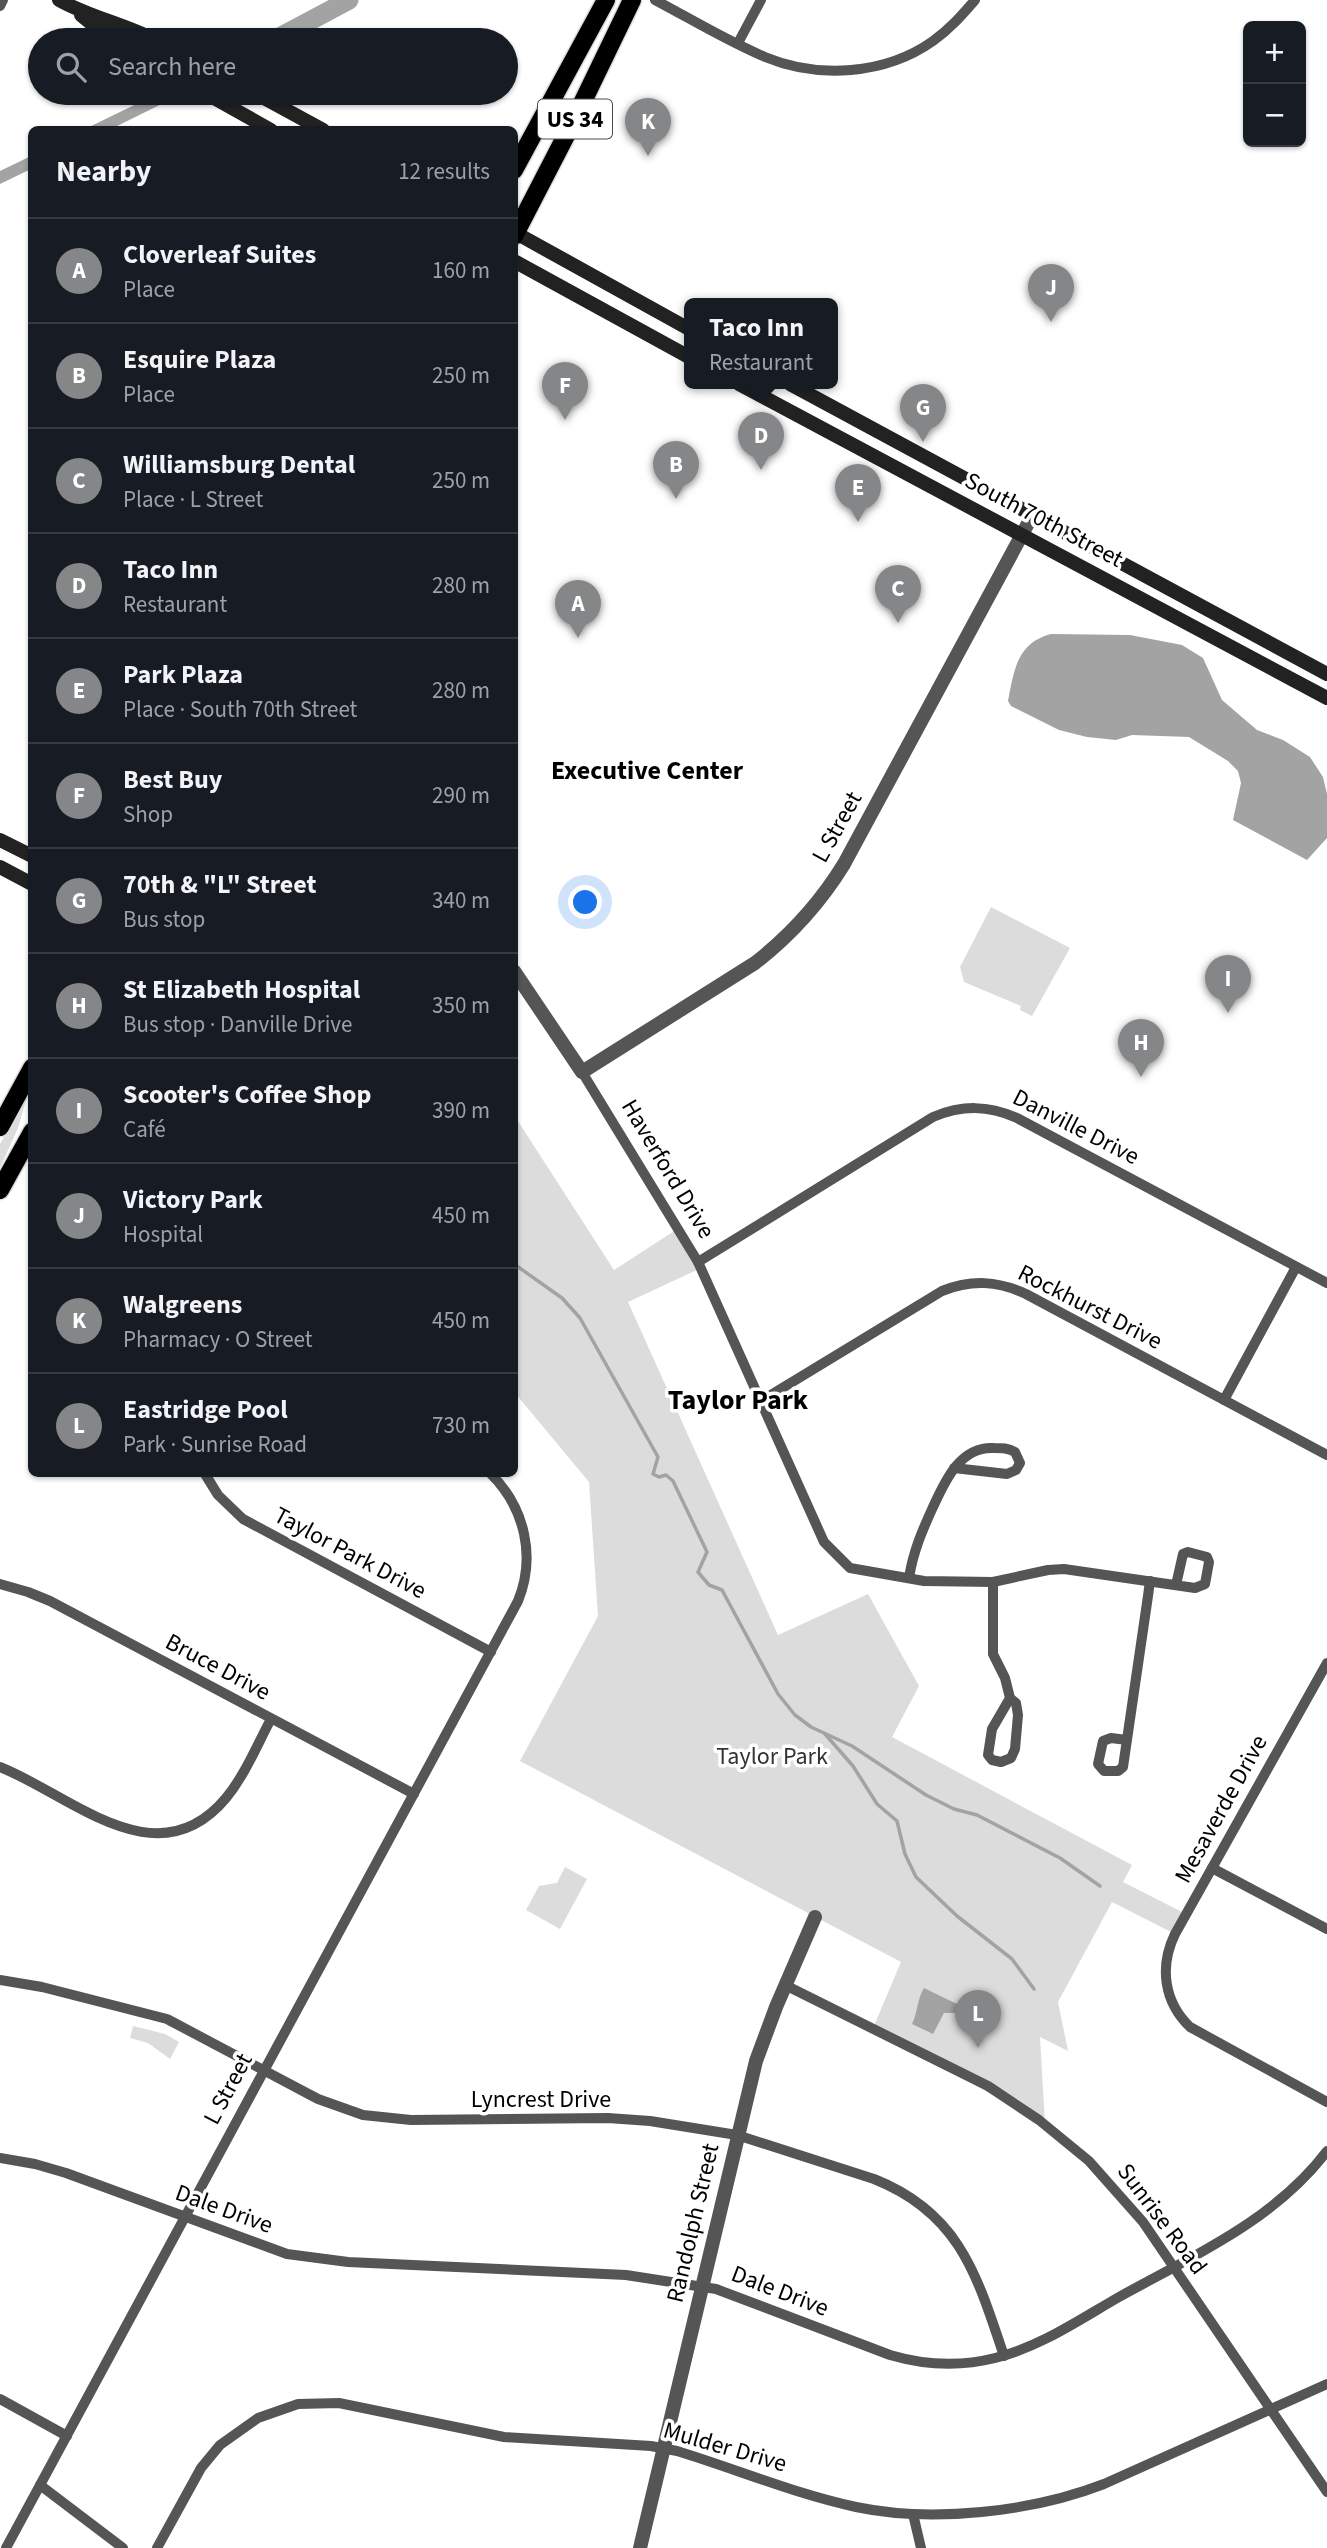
<!DOCTYPE html>
<meta charset="utf-8">
<style>
:root{--surface:#171b24;--page:#242831;--text:#f1f3f6;--muted:#9ea1a6;--line:#363941;--accent:#858687}
body{margin:0;font-family:"Source Sans 3",sans-serif;background:var(--page);color:var(--text)}
.controls{position:absolute;right:21px;top:21px;display:grid;overflow:hidden;border-radius:10px;box-shadow:0 2px 5px #0004}
.controls button{width:63px;height:63px;display:grid;place-items:center;padding:0;border:0;border-bottom:2px solid var(--line);background:var(--surface);color:var(--text);font:35px sans-serif}
.you{position:absolute;left:586px;top:903px;width:24px;height:24px;margin:-18px;border:5px solid #fff;border-radius:50%;background:#1a73e8;box-shadow:0 0 0 10px #1a73e833}
.badge{display:grid;place-items:center;width:46px;height:46px;border-radius:50%;background:var(--accent);color:#fff;font-size:23px;font-weight:700}
.pin{position:absolute;translate:-50% -58px;filter:drop-shadow(0 2px 4px #0008)}
.pin::after{content:'';position:absolute;top:37px;width:24px;height:21px;background:inherit;clip-path:polygon(0 0,100% 0,50% 100%)}
.popup{position:absolute;left:684px;top:298px;width:154px;height:91px;box-sizing:border-box;display:grid;place-content:center;border-radius:10px;background:var(--surface);filter:drop-shadow(0 2px 5px #0005);font-size:23px;white-space:nowrap;color:var(--muted)}
.popup b{font-size:26px;color:var(--text)}
.popup::after{content:'';position:absolute;left:50%;top:100%;margin-left:-14px;border:14px solid transparent;border-top-color:var(--surface)}
.list{margin:0;padding:0;list-style:none}
h2{display:flex;justify-content:space-between;align-items:center;height:91px;margin:0;padding:0 28px;font-size:30px}
h2 small{font-size:23px;font-weight:400;color:var(--muted)}
.list li{display:grid;grid-template-columns:46px 1fr auto;gap:21px;align-items:center;box-sizing:border-box;height:105px;padding:0 28px;border-top:2px solid var(--line)}
.list b{display:block;font-size:26px;white-space:nowrap}
.list p{margin:0;font-size:23px;white-space:nowrap;color:var(--muted)}
.list em{font-size:23px;font-style:normal;color:var(--muted)}
.icon{flex:none;width:38px;height:38px;fill:none;stroke:currentColor;stroke-width:2;stroke-linecap:round;stroke-linejoin:round}
.map{position:relative;flex:none;width:1327px;height:2548px;overflow:hidden}
.search{position:absolute;background:var(--surface);box-shadow:0 2px 5px #0004;left:28px;top:28px;width:490px;height:77px;display:flex;align-items:center;gap:18px;box-sizing:border-box;padding:0 24px;border-radius:38px;color:var(--muted);font-size:26px}
.panel{position:absolute;background:var(--surface);box-shadow:0 2px 5px #0004;left:28px;top:126px;width:490px;height:1351px;border-radius:10px}
.map>svg:first-child{display:block}
.green{fill:#dcdcdc}
.water{fill:#a3a3a3}
.lines{fill:none;stroke-linecap:round;stroke-linejoin:round}
.stream{stroke:#a3a3a3;stroke-width:3.5}
.river{stroke:#a3a3a3;stroke-width:19}
.primary-casing{stroke:#dbdbdb;stroke-width:21}
.minor{stroke:#555;stroke-width:10}
.tertiary{stroke:#555;stroke-width:14}
.secondary{stroke:#222;stroke-width:14}
.primary{stroke:#000;stroke-width:18}
.labels{text-anchor:middle;dominant-baseline:central;stroke-width:7;stroke-linejoin:round;paint-order:stroke}
.shield{fill:#fff;stroke:#4c4c4c;stroke-width:2}
.shield-label{font-size:23px;font-weight:bold;fill:#000}
.street-label{font-size:24px;fill:#000;stroke:#fff}
.park-label{font-size:24px;fill:#333;stroke:#fff}
.neighbourhood-label{font-size:26px;font-weight:bold;fill:#000;stroke:#fff}
.quarter-label{font-size:28px;font-weight:bold;fill:#000;stroke:#fff}
</style>
<div class="map">
<svg width="1327" height="2548" viewBox="0 0 1327 2548">
<rect width="100%" height="100%" fill="#fff"/>
<g class="green">
<path d="M 991,907 L 1070,948 L 1032,1016 L 1020,1010 L 1021,1006 L 964,982 L 960,967 Z"/>
<path d="M 28,1093 L 18,1128 L 0,1168 L 0,1144 Z"/>
<path d="M 514,1115 L 614,1270 L 679,1228 L 701,1268 L 628,1302 L 778,1635 L 868,1594 L 919,1686 L 892,1737 L 1132,1865 L 1123,1882 L 1186,1914 L 1175,1934 L 1112,1902 L 1058,2002 L 1068,2051 L 1040,2037 L 1045,2124 L 873,2028 L 901,1962 L 520,1761 L 598,1616 L 589,1482 L 515,1393 Z"/>
<path d="M 565,1867 L 587,1879 L 560,1929 L 526,1910 L 539,1886 L 557,1883 Z"/>
<path d="M 133,2026 L 165,2034 L 179,2042 L 170,2059 L 148,2043 L 130,2038 Z"/>
</g>
<g class="water">
<path d="M 159,93 L 182,94 L 111,129 L 85,129 Z"/>
<path d="M 31,156 L 31,169 L 0,184 L 0,171 Z"/>
<path d="M 1051,634 L 1130,635 L 1182,645 L 1203,658 L 1222,700 L 1257,730 L 1283,740 L 1310,757 L 1323,777 L 1327,794 L 1327,838 L 1307,860 L 1233,820 L 1241,783 L 1238,771 L 1228,761 L 1189,737 L 1132,735 L 1116,740 L 1087,737 L 1059,730 L 1011,706 L 1008,701 C 1014,670 1017,643 1051,634 Z"/>
<path d="M 924,1988 L 957,2004 L 956,2013 L 944,2013 L 933,2034 L 912,2024 C 918,2012 917,1999 924,1988 Z"/>
</g>
<g class="lines">
<g class="stream">
<path d="M 514,1264 L 562,1298 L 580,1318 L 658,1457 L 653,1474 L 659,1477 L 666,1475 L 673,1481 L 707,1552 L 698,1572 L 709,1585 L 722,1590 L 778,1694 L 795,1715 L 811,1727 L 852,1746 L 926,1795 L 954,1809 L 977,1815 L 1060,1858 L 1100,1886"/>
<path d="M 825,1734 L 853,1766 L 877,1804 L 897,1821 L 905,1854 L 916,1877 L 957,1916 L 1012,1959 L 1034,1989"/>
</g>
<path class="river" d="M 274,40 L 349,0"/>
<defs>
<g id="primary">
<path d="M 514,170 L 606,0"/>
<path d="M 514,236 L 574,120 L 632,0"/>
<path d="M 0,1127 L 32,1068"/>
<path d="M 0,1190 L 32,1132"/>
</g>
</defs>
<use href="#primary" class="primary-casing"/>
<g class="minor">
<path d="M 655,0 C 691,19 727,41 765,57 C 818,79 885,75 933,41 C 950,29 962,15 975,0"/>
<path d="M 0,6 L 3,0"/>
<path d="M 738,43 L 761,0"/>
<path d="M 582,1072 L 698,1262 L 824,1542 L 850,1568 L 924,1581 L 993,1582 L 1048,1570 L 1064,1569 L 1195,1588 L 1205,1584 L 1209,1562 L 1207,1557 L 1188,1552 L 1183,1554 L 1176,1585"/>
<path d="M 698,1262 L 933,1117 C 962,1105 988,1105 1017,1118 L 1327,1283"/>
<path d="M 1224,1400 L 1296,1267"/>
<path d="M 761,1401 L 942,1291 C 972,1279 998,1281 1026,1294 L 1327,1455"/>
<path d="M 205,1474 L 218,1495 L 243,1519 L 491,1652"/>
<path d="M 909,1578 C 913,1552 922,1531 933,1507 C 945,1481 960,1446 994,1448 C 1002,1448 1008,1448 1015,1452 L 1020,1463 L 1016,1470 L 1007,1474 L 954,1468"/>
<path d="M 993,1582 L 993,1654 L 1005,1678 L 1010,1698 L 1016,1703 L 1018,1715 L 1015,1749 L 1011,1758 L 1001,1762 L 992,1760 L 988,1755 L 992,1729 L 1010,1698"/>
<path d="M 0,1584 L 28,1592 L 50,1601 L 414,1794"/>
<path d="M 1327,1663 L 1175,1934 C 1159,1967 1164,2002 1190,2027 L 1327,2102"/>
<path d="M 1127,1740 L 1111,1738 L 1103,1741 L 1098,1764 L 1104,1771 L 1118,1771 L 1123,1767 L 1148,1596 L 1150,1581"/>
<path d="M 0,1767 C 71,1795 157,1881 226,1798 C 245,1775 257,1745 271,1719"/>
<path d="M 1212,1868 L 1327,1929"/>
<path d="M 0,1980 L 42,1987 L 167,2019 L 318,2099 L 363,2115 L 411,2120 L 608,2118 L 650,2121 L 737,2135 L 874,2179 C 960,2213 977,2276 1004,2356"/>
<path d="M 785,1985 L 988,2086 L 1039,2120 L 1089,2161 L 1143,2222 L 1327,2492"/>
<path d="M 0,2158 L 35,2164 L 66,2173 L 287,2254 L 348,2262 L 626,2275 L 716,2289 L 890,2355 C 924,2365 960,2367 995,2358 C 1040,2347 1079,2320 1119,2297 C 1193,2256 1275,2220 1327,2151"/>
<path d="M 0,2399 L 67,2436"/>
<path d="M 40,2485 L 123,2548"/>
<path d="M 913,2514 L 921,2548"/>
<path d="M 6,2548 L 518,1601 C 536,1557 525,1508 491,1474"/>
<path d="M 157,2548 L 201,2468 L 220,2445 L 258,2418 L 298,2404 L 339,2403 L 504,2437 L 651,2446 L 677,2451 C 736,2469 795,2494 856,2507 C 932,2523 1032,2512 1104,2484 L 1327,2384"/>
</g>
<g class="tertiary">
<path d="M 514,971 L 582,1072 L 755,963 C 791,935 820,903 844,864 L 1032,516"/>
<path d="M 640,2548 L 756,2061 L 776,2007 L 815,1917"/>
</g>
<g class="secondary">
<path d="M 59,0 C 89,17 124,24 155,40"/>
<path d="M 81,15 L 103,33 L 116,40"/>
<path d="M 205,93 L 271,130"/>
<path d="M 255,93 L 323,130"/>
<path d="M 514,232 L 689,329"/>
<path d="M 514,261 L 689,357"/>
<path d="M 739,384 L 1327,698"/>
<path d="M 790,384 L 1327,674"/>
<path d="M 0,840 L 32,856"/>
<path d="M 0,867 L 32,884"/>
</g>
<use href="#primary" class="primary"/>
</g>
<g class="labels">
<rect class="shield" x="538" y="99.5" width="74" height="39" rx="5"/>
<g class="shield-label">
<text x="575" y="119">US 34</text>
</g>
<g class="street-label">
<text transform="translate(1044 520) rotate(28)">South 70th Street</text>
<text transform="translate(837 827) rotate(-61)">L Street</text>
<text transform="translate(1076 1127) rotate(27)">Danville Drive</text>
<text transform="translate(668 1169) rotate(59)">Haverford Drive</text>
<text transform="translate(1090 1307) rotate(27)">Rockhurst Drive</text>
<text transform="translate(350 1553) rotate(28)">Taylor Park Drive</text>
<text transform="translate(218 1667) rotate(28)">Bruce Drive</text>
<text transform="translate(1221 1809) rotate(-61)">Mesaverde Drive</text>
<text transform="translate(228 2089) rotate(-62)">L Street</text>
<text x="541" y="2099">Lyncrest Drive</text>
<text transform="translate(224 2209) rotate(20)">Dale Drive</text>
<text transform="translate(1162 2219) rotate(53)">Sunrise Road</text>
<text transform="translate(693 2223) rotate(-77)">Randolph Street</text>
<text transform="translate(780 2291) rotate(21)">Dale Drive</text>
<text transform="translate(725 2447) rotate(16)">Mulder Drive</text>
</g>
<g class="park-label">
<text x="772" y="1756">Taylor Park</text>
</g>
<g class="neighbourhood-label">
<text x="647" y="770">Executive Center</text>
</g>
<g class="quarter-label">
<text x="738" y="1400">Taylor Park</text>
</g>
</g>
</svg>
<div class="controls">
<button>+</button>
<button>−</button>
</div>
<div class="you"></div>
<div class="pin badge" style="left:578px;top:638px">A</div>
<div class="pin badge" style="left:676px;top:499px">B</div>
<div class="pin badge" style="left:898px;top:623px">C</div>
<div class="pin badge" style="left:761px;top:470px">D</div>
<div class="popup"><b>Taco Inn</b>Restaurant</div>
<div class="pin badge" style="left:858px;top:522px">E</div>
<div class="pin badge" style="left:565px;top:420px">F</div>
<div class="pin badge" style="left:923px;top:442px">G</div>
<div class="pin badge" style="left:1141px;top:1077px">H</div>
<div class="pin badge" style="left:1228px;top:1013px">I</div>
<div class="pin badge" style="left:1051px;top:322px">J</div>
<div class="pin badge" style="left:648px;top:156px">K</div>
<div class="pin badge" style="left:978px;top:2048px">L</div>
<div class="search"><svg class="icon" aria-label="search" viewBox="0 0 24 24"><circle cx="10" cy="10" r="6"/><path d="M15 15l6 6"/></svg>Search here</div>
<section class="panel">
<h2>Nearby<small>12 results</small></h2>
<ul class="list">
<li><span class="badge">A</span><div><b>Cloverleaf Suites</b><p>Place</p></div><em>160 m</em></li>
<li><span class="badge">B</span><div><b>Esquire Plaza</b><p>Place</p></div><em>250 m</em></li>
<li><span class="badge">C</span><div><b>Williamsburg Dental</b><p>Place · L Street</p></div><em>250 m</em></li>
<li><span class="badge">D</span><div><b>Taco Inn</b><p>Restaurant</p></div><em>280 m</em></li>
<li><span class="badge">E</span><div><b>Park Plaza</b><p>Place · South 70th Street</p></div><em>280 m</em></li>
<li><span class="badge">F</span><div><b>Best Buy</b><p>Shop</p></div><em>290 m</em></li>
<li><span class="badge">G</span><div><b>70th &amp; &quot;L&quot; Street</b><p>Bus stop</p></div><em>340 m</em></li>
<li><span class="badge">H</span><div><b>St Elizabeth Hospital</b><p>Bus stop · Danville Drive</p></div><em>350 m</em></li>
<li><span class="badge">I</span><div><b>Scooter's Coffee Shop</b><p>Café</p></div><em>390 m</em></li>
<li><span class="badge">J</span><div><b>Victory Park</b><p>Hospital</p></div><em>450 m</em></li>
<li><span class="badge">K</span><div><b>Walgreens</b><p>Pharmacy · O Street</p></div><em>450 m</em></li>
<li><span class="badge">L</span><div><b>Eastridge Pool</b><p>Park · Sunrise Road</p></div><em>730 m</em></li>
</ul>
</section>
</div>
